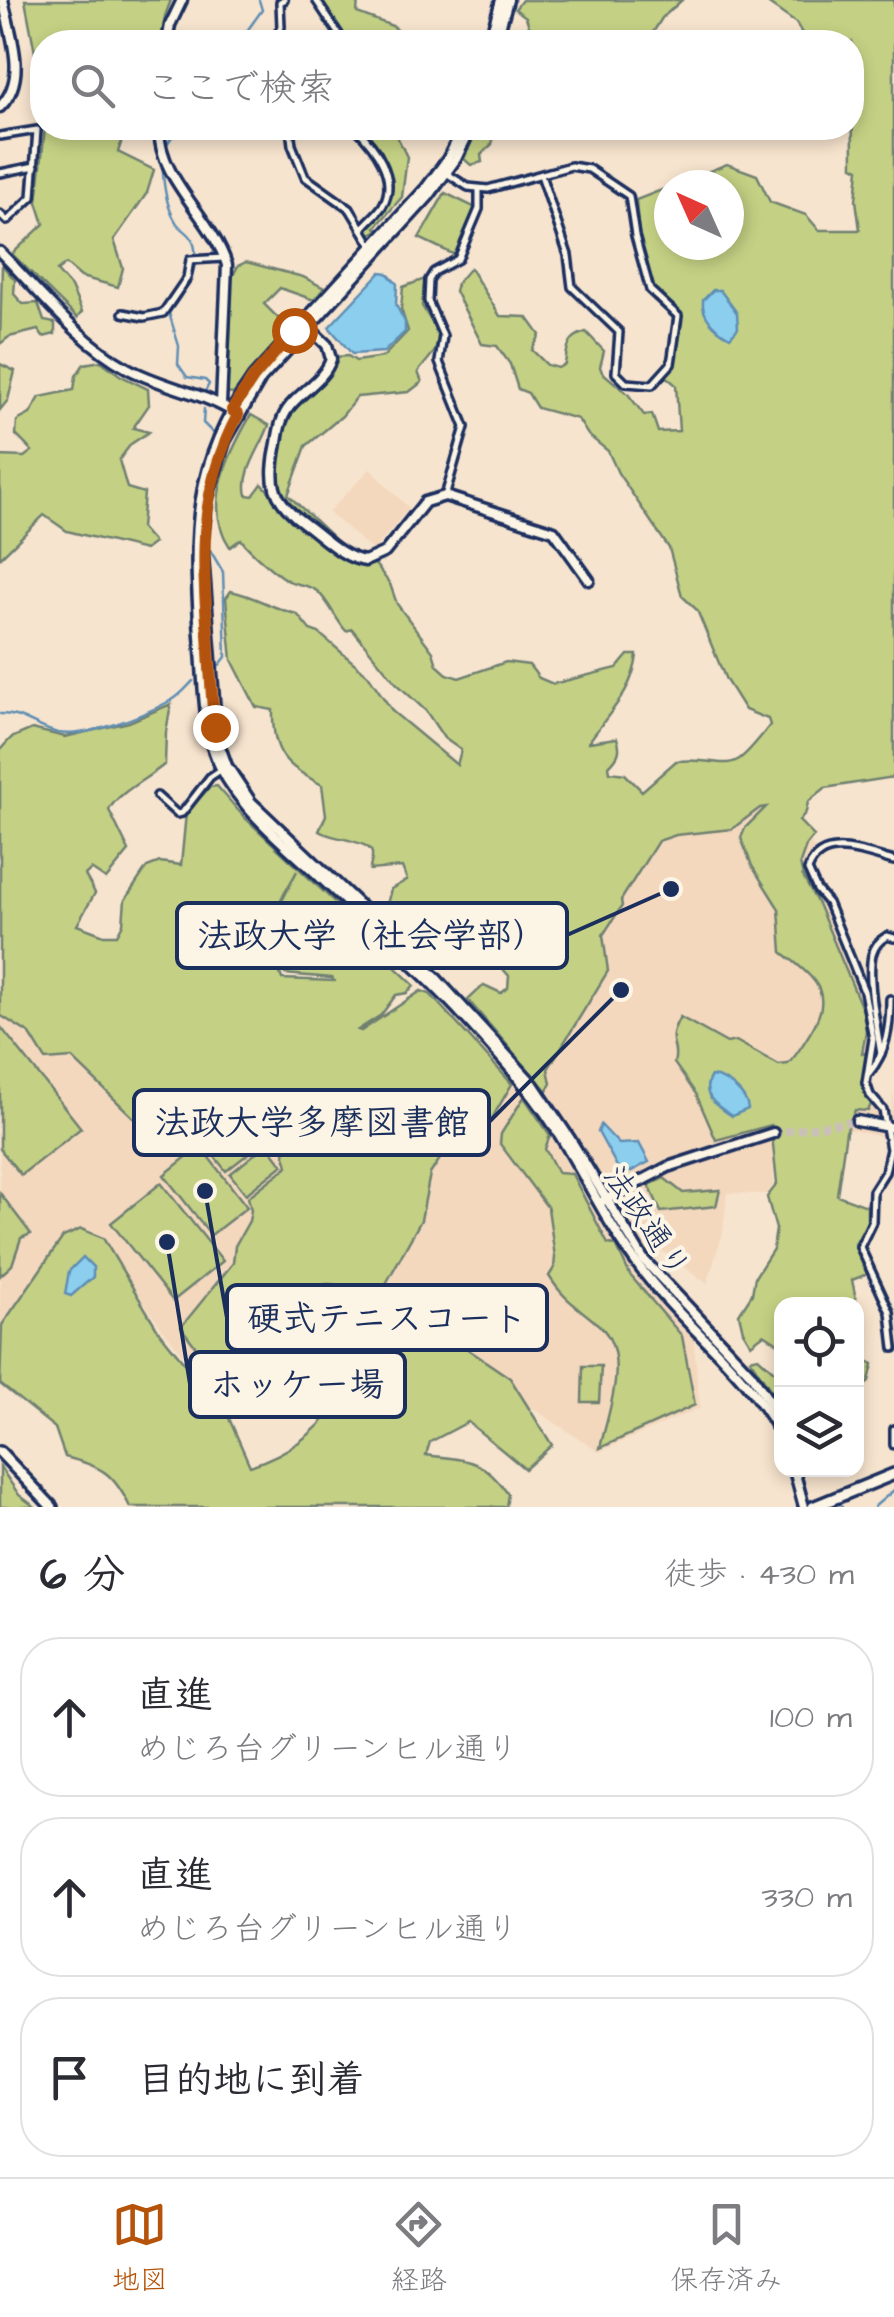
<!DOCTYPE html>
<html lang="ja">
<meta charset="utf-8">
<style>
:root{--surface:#fff;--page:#f7f7f7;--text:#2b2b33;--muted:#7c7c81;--line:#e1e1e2;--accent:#b45309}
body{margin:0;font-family:"Architects Daughter","Klee One",sans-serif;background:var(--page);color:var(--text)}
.controls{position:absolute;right:30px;bottom:30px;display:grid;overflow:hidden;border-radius:20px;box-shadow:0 5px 15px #0003}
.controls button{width:90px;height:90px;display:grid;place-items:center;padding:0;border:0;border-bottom:2px solid var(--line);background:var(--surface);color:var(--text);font:50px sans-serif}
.compass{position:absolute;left:654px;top:170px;width:90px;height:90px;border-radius:50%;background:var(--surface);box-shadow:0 5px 15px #0003;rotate:315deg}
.stop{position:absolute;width:30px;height:30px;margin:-22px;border:8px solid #b45309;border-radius:50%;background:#fff}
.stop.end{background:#b45309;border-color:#fff;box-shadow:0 2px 10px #0008}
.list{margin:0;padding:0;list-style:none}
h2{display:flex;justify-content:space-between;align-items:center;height:130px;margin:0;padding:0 40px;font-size:42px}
h2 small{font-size:32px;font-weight:400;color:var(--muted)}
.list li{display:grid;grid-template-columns:65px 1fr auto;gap:30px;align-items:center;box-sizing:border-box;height:160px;margin:0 20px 20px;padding:0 20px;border:2px solid var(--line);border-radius:40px}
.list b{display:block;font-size:38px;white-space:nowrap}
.list p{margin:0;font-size:32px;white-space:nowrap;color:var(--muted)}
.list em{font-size:32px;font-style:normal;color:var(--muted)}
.icon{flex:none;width:55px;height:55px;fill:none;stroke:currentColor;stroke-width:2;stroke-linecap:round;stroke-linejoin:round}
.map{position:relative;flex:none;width:894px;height:1507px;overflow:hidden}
.search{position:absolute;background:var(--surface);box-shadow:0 5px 15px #0003;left:30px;right:30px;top:30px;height:110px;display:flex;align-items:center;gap:25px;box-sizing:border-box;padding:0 35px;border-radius:40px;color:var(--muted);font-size:38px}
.sheet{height:670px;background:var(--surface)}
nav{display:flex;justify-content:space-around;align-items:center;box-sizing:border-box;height:140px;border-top:2px solid var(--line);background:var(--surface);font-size:28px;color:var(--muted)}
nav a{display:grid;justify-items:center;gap:5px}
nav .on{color:var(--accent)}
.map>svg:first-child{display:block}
.built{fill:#f3d8be}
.green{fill:#c4d184;stroke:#708071;stroke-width:2.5;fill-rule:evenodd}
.water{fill:#8cceed;stroke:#5f8eb4;stroke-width:2.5}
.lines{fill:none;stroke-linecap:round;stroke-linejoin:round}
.stream{stroke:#5f8eb4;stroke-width:2.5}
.secondary-tunnel{stroke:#cbc0b8;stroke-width:8;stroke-dasharray:8 4;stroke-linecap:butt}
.street-casing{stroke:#1b2f5e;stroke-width:12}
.secondary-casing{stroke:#1b2f5e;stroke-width:15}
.primary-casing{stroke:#1b2f5e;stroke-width:16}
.street{stroke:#fcf5e5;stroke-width:5}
.secondary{stroke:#fcf5e5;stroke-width:8}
.primary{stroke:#fcf5e5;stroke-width:9}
.route{stroke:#b45309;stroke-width:12}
.labels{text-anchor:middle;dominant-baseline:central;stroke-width:8;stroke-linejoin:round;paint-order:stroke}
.street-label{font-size:32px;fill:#1b2f5e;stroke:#fcf5e5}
.leader{fill:none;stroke:#1b2f5e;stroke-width:4}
.callout-dot{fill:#1b2f5e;stroke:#fcf5e5;stroke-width:4}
.callout{fill:#fcf5e5;stroke:#1b2f5e;stroke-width:4}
.callout-label{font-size:35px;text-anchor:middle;font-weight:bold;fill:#1b2f5e}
</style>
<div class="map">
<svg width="894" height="1507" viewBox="0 0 894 1507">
<rect width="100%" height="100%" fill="#f7e4ce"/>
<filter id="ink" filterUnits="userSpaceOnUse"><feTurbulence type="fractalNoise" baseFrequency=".01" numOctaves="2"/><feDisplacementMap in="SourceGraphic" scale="20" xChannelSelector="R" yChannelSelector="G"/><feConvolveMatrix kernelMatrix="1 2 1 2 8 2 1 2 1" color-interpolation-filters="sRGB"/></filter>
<g filter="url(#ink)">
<g class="built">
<path d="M 370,469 L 409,508 L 373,551 L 328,512 Z"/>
<path d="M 765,787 L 818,852 L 807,861 L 805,875 L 826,907 L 862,992 L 870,1030 L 865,1090 L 882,1116 L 890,1116 L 894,1092 L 894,1167 L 890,1166 L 891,1139 L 846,1129 L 772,1147 L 774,1183 L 768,1194 L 727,1193 L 723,1233 L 707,1284 L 661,1250 L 633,1269 L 697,1340 L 694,1343 L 700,1408 L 599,1452 L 394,1317 L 269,1401 L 238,1401 L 209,1389 L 161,1327 L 101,1241 L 0,1340 L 0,991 L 365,1050 L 430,994 L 451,1015 L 484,985 L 493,994 L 504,995 L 650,822 Z"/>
</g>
<g class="green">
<path d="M 25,0 L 171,0 L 165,16 L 162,42 L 42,42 L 42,115 L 37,98 L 40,79 Z"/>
<path d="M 319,0 L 358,0 L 357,13 L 395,27 L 399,39 L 393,42 L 348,42 Z"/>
<path d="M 522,0 L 682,0 L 662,18 L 647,42 L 583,40 L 534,42 L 526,17 L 515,9 Z"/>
<path d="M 763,0 L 894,0 L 894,777 L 825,788 L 808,802 L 806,812 L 799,821 L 814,836 L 806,846 L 800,863 L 803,877 L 819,906 L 863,1011 L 866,1031 L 862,1053 L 867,1054 L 862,1084 L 872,1102 L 868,1111 L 855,1110 L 846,1132 L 837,1195 L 867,1206 L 867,1223 L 855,1244 L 867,1274 L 852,1280 L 857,1304 L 782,1304 L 781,1345 L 764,1334 L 751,1344 L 743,1331 L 739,1314 L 752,1294 L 755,1277 L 773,1249 L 776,1229 L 767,1197 L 777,1184 L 771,1125 L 716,1140 L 696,1094 L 674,1063 C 680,1043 664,1044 680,1017 L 727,1043 L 736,1041 L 779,1065 L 788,1064 C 796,1056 801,1047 807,1038 C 836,993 818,981 782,952 L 779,909 L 752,866 L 741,838 L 745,828 L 766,807 L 760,808 L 732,829 L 676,835 L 658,841 L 621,900 L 622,906 L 603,935 L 608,971 L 548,1069 L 551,1083 L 547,1091 L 468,1000 L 484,985 L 501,993 L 508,988 L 509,976 L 474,936 L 452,943 L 428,912 L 415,926 L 385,912 L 391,889 L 407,880 L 402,867 L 370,870 C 370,864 373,859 372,853 C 369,840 331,839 319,831 L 326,815 L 322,785 C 285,765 272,754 273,710 L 256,707 L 232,660 L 226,598 L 231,591 C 255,596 273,609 297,614 L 310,630 L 319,633 L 368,675 L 393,712 L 457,765 L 461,750 L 444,738 L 426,711 L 396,683 L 352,629 L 346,631 C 335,619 330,603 318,592 C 309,584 299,586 289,581 C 279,577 247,549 241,539 L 230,547 C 202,506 229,453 251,415 L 269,425 C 262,447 241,471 247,495 L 253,496 L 262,484 L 274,497 L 282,492 L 276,468 L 283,421 L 289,410 L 332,365 L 334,357 L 348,356 L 356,361 L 383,357 L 408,331 L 401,309 L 403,287 L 425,279 L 422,306 L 440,336 L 435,351 L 418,372 L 422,382 L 409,392 L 357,397 L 342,416 L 306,446 L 288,495 L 339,543 L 335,550 C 349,561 358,568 375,564 L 390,584 L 397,604 L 433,652 L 437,665 L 447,674 L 459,678 L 506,662 L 529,665 L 539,678 L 553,684 L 617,668 L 628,655 L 637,655 C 633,692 608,713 589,742 L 617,738 C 622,751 618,757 609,766 L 610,772 L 625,774 L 642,791 L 676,761 C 737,757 726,782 770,725 L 768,719 L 745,710 L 726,680 L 697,610 L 682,596 L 669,548 L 618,473 L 608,451 L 588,435 L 578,419 L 537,408 L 528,393 L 518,389 L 510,364 L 497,346 L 482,344 L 455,291 L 457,283 L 470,268 L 500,316 L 527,317 L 540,335 L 532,350 L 547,365 L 558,368 L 565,364 C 567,347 568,337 586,332 L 604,351 L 600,367 L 602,372 L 628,394 L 644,415 L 652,414 L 658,432 L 679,431 L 676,385 L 662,373 L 682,315 C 675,303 659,299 654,287 C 640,263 638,228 636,200 L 669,187 L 669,245 L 729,245 L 729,185 L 674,185 L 727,164 L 757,175 L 770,202 L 806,215 L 819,230 L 860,230 L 856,200 L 859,169 L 853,166 L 852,42 L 807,42 L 796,23 Z"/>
<path d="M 45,128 L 126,128 L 118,152 L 154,170 L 147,193 L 114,240 L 123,268 L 118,287 L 81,277 L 66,264 L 57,271 L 71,287 L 82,312 L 77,318 L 12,254 L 44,224 L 37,202 Z"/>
<path d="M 359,128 L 393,128 L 407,157 L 402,197 L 376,227 L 378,230 L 367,236 L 369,225 L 387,203 L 389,186 L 382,152 Z"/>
<path d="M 478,128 L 496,128 L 492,144 L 481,155 L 482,162 L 471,165 L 464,159 Z"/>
<path d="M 445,193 L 476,208 L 455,255 L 419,238 Z"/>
<path d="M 246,262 L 303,277 L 324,288 L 314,300 L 280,288 L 264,304 L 288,328 L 233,394 L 225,393 L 231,279 L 238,266 Z"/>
<path d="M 2,265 L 15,280 L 14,294 L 23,304 L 38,303 L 44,321 L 55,323 L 55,334 L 43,337 L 38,330 L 9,337 L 0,344 Z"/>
<path d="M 101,361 L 121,376 L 148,389 L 149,405 L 133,428 L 149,432 L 131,444 L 119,460 L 127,488 L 144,493 L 141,528 L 154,543 L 145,550 L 67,531 L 44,515 L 0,558 L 0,456 L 24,457 L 32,451 L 16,435 L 17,421 L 30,414 L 40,397 L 74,390 L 76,376 L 84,364 Z"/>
<path d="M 0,364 L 15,371 L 8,400 L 0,410 Z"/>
<path d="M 171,704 L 166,732 L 165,764 C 149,778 117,793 109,810 L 129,851 L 106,879 L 91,869 L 85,875 L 95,893 L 77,925 L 104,935 L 117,935 L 123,924 L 125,900 L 147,867 L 160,862 L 181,865 L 186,813 L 210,787 L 217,786 L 244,817 L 373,938 L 374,947 L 414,985 L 407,993 L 396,995 L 381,1015 L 358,1030 L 361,1031 L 421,991 L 430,994 L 512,1084 L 476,1146 L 455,1136 L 430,1174 L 421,1220 L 377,1300 L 356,1317 L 337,1285 C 320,1281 307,1289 309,1308 L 253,1345 L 276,1377 C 231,1400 205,1359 181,1327 L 233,1263 L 235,1246 L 249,1221 L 251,1210 L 248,1197 L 288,1166 L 279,1134 L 255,1096 L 169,1152 L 72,1058 L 46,1060 L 30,1034 L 0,1015 L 0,750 L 11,738 L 32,729 L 65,737 L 129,722 ZM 297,871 L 281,903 L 258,924 L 285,974 L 332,978 L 334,981 L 282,979 L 276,962 L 253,928 L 279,903 Z"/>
<path d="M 0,1026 L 81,1128 L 21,1175 L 0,1149 Z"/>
<path d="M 524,1097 L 550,1135 L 545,1149 L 558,1173 L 572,1174 L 608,1244 L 616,1245 L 630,1275 L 682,1336 L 695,1405 L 600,1448 C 608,1413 631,1355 600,1326 C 578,1306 566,1303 549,1276 L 554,1268 L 555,1257 L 548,1208 L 500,1144 L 501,1134 Z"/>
<path d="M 248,1107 L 271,1136 L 226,1171 L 204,1143 Z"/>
<path d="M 267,1144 L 283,1165 L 246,1194 L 230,1174 Z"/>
<path d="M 200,1146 L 247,1207 L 211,1235 L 164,1175 Z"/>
<path d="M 664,1178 L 683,1193 L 720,1190 L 716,1206 L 661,1212 L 649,1185 Z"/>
<path d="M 161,1183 L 223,1261 L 173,1301 L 111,1223 Z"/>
<path d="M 0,1193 L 31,1234 L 21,1238 L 12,1265 L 0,1276 Z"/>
<path d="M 81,1229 L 103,1238 L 158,1330 L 211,1396 L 224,1407 L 250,1466 C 283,1455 314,1436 334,1407 L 328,1386 L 304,1382 L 401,1304 L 510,1378 L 552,1445 L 525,1469 L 468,1422 L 430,1442 L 426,1455 C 469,1461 481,1457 508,1494 L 506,1507 L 130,1507 C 113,1472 102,1467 65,1457 L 55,1428 L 0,1384 L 2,1325 L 63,1237 Z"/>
<path d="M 857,1337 L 868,1346 L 862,1359 L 873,1364 L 869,1381 L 857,1395 Z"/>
<path d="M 758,1357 L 781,1377 L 781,1406 L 750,1359 Z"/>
<path d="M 583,1366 L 601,1366 L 599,1402 L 582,1402 Z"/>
<path d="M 0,1467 L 19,1495 L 35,1507 L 0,1507 Z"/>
</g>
<g class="water">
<path d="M 381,272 L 387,273 L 397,284 L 396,305 L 405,322 L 405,332 L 384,352 L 352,354 L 329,327 Z"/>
<path d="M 713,290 L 720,290 L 737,313 L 738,328 L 730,337 C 716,330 701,317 703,300 Z"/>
<path d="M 711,1076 C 726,1077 747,1094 748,1109 L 732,1116 C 717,1106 699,1095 711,1076 Z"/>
<path d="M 601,1125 L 619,1144 L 639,1143 L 649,1162 L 628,1173 L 619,1170 L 598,1132 Z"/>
<path d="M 83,1257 L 93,1267 L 93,1277 L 71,1296 L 65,1294 L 69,1271 Z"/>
</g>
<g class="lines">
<g class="stream">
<path d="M 239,42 L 262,10 L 259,0"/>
<path d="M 165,147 L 178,128"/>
<path d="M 162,160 C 163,179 165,205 176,222 C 180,229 189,232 192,239 C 204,266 184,293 169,313 L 179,346 L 178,364 L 187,377 L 205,380 L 209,384 L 206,390"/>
<path d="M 204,409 L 203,423 L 212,432"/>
<path d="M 210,550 L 223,572 L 226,657 L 218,667"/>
<path d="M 0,714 C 22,713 38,729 58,733 C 87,738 144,715 170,701 C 179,697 186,688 193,681"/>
<path d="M 841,1506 L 842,1507"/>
<path d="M 874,1507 L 894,1490"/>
</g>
<path class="secondary-tunnel" d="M 773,1133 L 857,1121"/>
<defs>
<g id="street">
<path d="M 316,0 L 344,42"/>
<path d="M 274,42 L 281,27 L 280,2 L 284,0"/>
<path d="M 290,128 L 292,145 L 305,177 L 350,209 L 362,229"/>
<path d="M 356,128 C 373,145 399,177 383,205 C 378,214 368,220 362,229 L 372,246"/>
<path d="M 0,136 L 37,130 L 32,197 L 7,221 L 0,214"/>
<path d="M 443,171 L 468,187 L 488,189 L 571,166 L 589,169 L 629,196 L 635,236 L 650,290 L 678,316 L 671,364 L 652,385 L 626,383 L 616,373 L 619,332 L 572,287 L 568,255 L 541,175"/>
<path d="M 0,173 L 35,166"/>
<path d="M 123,313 L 144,317 L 163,313 L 187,278 L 190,260 L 224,258"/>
<path d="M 445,496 L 465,427 L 439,362 L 443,336 L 428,301 L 429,280 L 434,272 L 458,259 L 479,209 L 479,189"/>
<path d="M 157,796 L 177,814 L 182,813 L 210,777 L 222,769"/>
<path d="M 894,861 C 868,854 821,833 808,870 L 817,890 L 828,903 L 864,991 L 873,1039 L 866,1083 L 870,1095 L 883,1110 L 890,1149 L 885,1172 L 873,1191 L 872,1222 L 860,1247 L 890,1312 L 894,1348"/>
<path d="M 881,1054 C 877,1029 867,978 872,955 C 874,947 880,940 887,936 L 894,938"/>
<path d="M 869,1073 C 887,1052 890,1025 890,999"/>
<path d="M 894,1429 L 894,1445"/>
</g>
<g id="secondary">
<path d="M 167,42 L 170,25 L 182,0"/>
<path d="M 489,42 L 501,0"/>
<path d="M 496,42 L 508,0"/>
<path d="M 0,107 C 29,78 10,35 3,0"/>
<path d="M 159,128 C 158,179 212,217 227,265 L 221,404"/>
<path d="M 463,128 L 447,160 L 426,188 L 253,377 C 191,465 193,533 200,636 C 203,671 203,709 211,744 C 229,801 277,837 320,877 C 366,921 413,963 457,1009 C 491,1046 526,1083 554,1126 C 584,1173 607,1224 641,1269 C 686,1329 746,1368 782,1437"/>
<path d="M 471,128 L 456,159 L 429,196 L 261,379 L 225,441 L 207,499 L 202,543 L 217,738 L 227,766 L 251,802 L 435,977 L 533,1084 L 570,1139 L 644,1260 L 751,1374 L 782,1421"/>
<path d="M 0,252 C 39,291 78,341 127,368 C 161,387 202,392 235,413"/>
<path d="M 307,326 L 327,345 L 331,359 C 325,379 303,390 290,406 C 281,417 279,429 277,443 C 269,483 271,499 305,524 C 323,537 343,558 365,561 L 385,552 L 425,502 L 445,496 L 554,531 L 589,580"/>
<path d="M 857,1121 L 894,1128"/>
<path d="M 603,1201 L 668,1167 L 773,1133"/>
<path d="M 794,1470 L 804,1507"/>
</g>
<g id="primary">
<path d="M 0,1452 L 52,1507"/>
<path d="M 813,1507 L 894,1474"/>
</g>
</defs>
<use href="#street" class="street-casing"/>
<use href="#secondary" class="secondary-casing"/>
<use href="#primary" class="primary-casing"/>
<use href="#street" class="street"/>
<use href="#secondary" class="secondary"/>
<use href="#primary" class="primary"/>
</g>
</g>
<g class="lines" filter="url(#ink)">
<path class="route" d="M 215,727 C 211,696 210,665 208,634 C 201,556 200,486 238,415 L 232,410 L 254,377 L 294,330"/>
</g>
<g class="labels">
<g class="street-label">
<text transform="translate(646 1222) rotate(56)">法政通り</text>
</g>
</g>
<path class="leader" d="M671 889L567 935M621 990L489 1122M205 1191L227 1318M167 1242L190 1384"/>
<g class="callout-dot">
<circle cx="671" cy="889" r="10"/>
<circle cx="621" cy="990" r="10"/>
<circle cx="205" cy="1191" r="10"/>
<circle cx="167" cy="1242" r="10"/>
</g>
<g class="callout">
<rect x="177" y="903" width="390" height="65" rx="10"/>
<rect x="134" y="1090" width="355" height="65" rx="10"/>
<rect x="227" y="1285" width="320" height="65" rx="10"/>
<rect x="190" y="1352" width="215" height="65" rx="10"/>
</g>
<g class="callout-label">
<text x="372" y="947">法政大学（社会学部）</text>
<text x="312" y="1134">法政大学多摩図書館</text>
<text x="387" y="1330">硬式テニスコート</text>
<text x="297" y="1396">ホッケー場</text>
</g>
</svg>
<div class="controls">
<button><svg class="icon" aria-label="locate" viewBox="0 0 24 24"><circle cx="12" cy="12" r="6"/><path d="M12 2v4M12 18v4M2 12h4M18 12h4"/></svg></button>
<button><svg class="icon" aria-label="layers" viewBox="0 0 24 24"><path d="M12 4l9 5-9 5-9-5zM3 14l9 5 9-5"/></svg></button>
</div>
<svg class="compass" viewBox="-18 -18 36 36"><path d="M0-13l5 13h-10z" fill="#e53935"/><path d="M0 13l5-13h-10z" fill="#7c7c81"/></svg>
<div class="stop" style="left:294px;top:330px"></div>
<div class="stop end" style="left:215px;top:727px"></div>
<div class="search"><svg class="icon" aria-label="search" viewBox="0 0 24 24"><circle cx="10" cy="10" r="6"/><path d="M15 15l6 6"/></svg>ここで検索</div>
</div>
<section class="sheet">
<h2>6 分<small>徒歩 · 430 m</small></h2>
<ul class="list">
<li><svg class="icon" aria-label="ahead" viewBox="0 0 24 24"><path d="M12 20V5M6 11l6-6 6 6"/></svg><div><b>直進</b><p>めじろ台グリーンヒル通り</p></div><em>100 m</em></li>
<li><svg class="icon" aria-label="ahead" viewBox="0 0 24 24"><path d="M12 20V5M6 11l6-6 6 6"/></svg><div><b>直進</b><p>めじろ台グリーンヒル通り</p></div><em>330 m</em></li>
<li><svg class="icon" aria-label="arrive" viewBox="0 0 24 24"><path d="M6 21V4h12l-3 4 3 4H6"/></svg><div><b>目的地に到着</b></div></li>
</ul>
</section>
<nav>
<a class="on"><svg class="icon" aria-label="map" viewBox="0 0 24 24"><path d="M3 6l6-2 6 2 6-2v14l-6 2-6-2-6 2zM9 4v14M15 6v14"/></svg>地図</a>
<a><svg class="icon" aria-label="directions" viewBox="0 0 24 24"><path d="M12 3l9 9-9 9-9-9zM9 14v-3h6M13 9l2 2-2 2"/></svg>経路</a>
<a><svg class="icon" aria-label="saved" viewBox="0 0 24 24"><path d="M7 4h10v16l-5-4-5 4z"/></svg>保存済み</a>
</nav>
